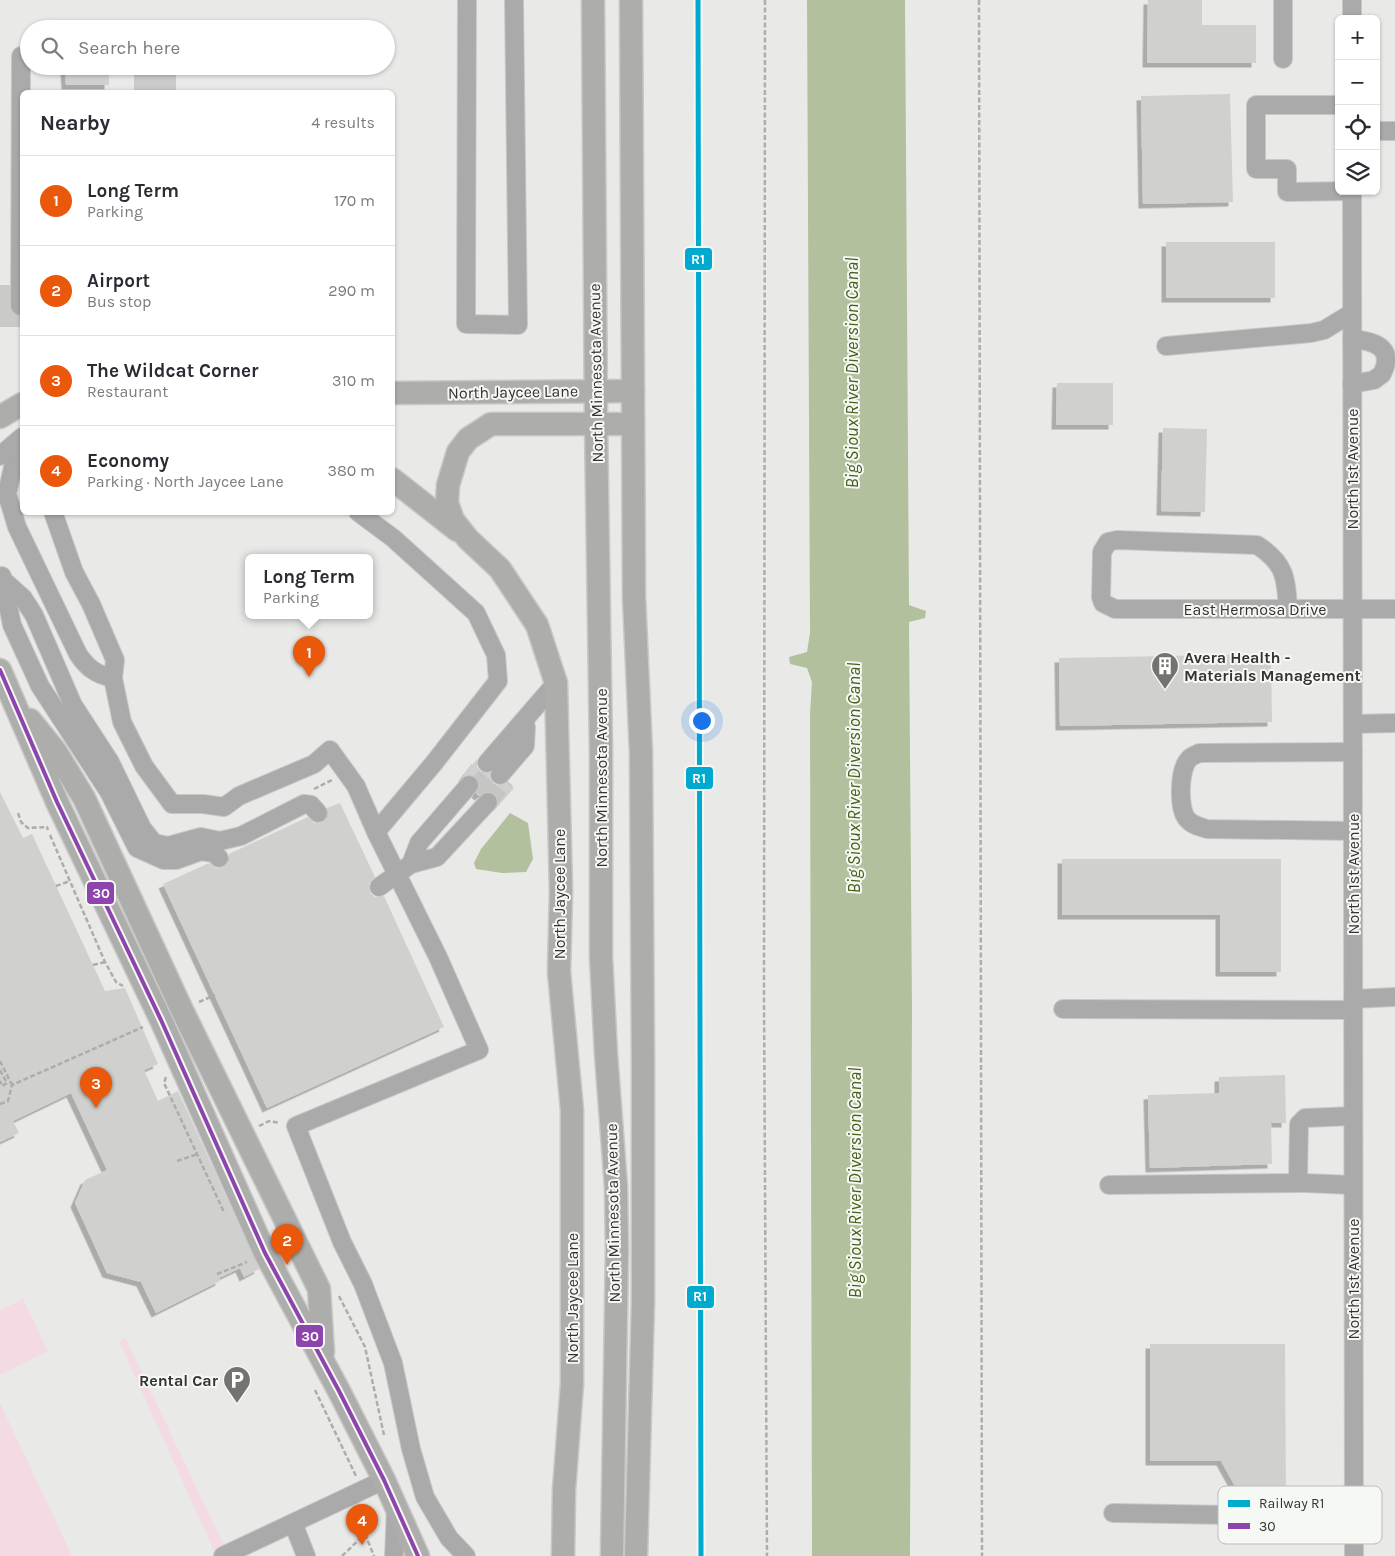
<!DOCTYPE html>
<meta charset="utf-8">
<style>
:root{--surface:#fff;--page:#f7f7f7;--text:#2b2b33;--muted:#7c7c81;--line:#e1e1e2;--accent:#ea580c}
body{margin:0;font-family:Karla,sans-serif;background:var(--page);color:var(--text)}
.controls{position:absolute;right:15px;top:15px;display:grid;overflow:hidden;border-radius:8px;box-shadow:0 1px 4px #0004}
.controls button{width:45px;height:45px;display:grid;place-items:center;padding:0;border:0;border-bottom:1px solid var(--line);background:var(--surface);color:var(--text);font:25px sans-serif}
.you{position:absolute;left:701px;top:720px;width:18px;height:18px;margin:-12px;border:4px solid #fff;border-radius:50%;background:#1a73e8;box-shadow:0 0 0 8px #1a73e833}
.badge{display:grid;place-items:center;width:32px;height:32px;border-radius:50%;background:var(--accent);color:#fff;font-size:16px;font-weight:700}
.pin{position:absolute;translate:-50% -41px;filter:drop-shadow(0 1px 2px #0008)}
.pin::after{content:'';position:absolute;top:26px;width:18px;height:15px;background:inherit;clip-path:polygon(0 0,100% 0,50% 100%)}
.popup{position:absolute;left:245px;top:554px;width:128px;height:65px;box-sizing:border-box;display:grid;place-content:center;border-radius:8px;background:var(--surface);filter:drop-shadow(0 1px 4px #0005);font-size:16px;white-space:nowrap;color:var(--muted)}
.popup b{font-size:19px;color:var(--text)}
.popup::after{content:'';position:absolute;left:50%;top:100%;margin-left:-10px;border:10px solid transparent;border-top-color:var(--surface)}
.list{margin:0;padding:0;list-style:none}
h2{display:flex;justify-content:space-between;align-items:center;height:65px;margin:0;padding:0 20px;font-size:21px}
h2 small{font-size:16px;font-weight:400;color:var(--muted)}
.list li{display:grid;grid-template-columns:32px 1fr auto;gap:15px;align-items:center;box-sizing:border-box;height:90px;padding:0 20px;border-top:1px solid var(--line)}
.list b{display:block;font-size:19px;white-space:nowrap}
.list p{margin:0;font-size:16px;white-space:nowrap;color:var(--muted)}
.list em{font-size:16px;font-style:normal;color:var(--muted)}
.icon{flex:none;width:28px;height:28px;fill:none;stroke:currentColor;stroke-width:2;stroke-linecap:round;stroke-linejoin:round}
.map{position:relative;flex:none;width:1395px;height:1556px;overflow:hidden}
.search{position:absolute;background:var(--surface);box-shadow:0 1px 4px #0004;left:20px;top:20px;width:375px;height:55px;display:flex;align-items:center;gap:12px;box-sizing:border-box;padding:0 18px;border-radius:28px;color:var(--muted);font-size:19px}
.panel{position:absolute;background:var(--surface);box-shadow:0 1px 4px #0004;left:20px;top:90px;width:375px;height:425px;border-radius:8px}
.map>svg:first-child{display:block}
.green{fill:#f3dae3}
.water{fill:#b2c09e}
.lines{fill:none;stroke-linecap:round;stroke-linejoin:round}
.taxiway{stroke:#cacac8;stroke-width:42}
.building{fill:#d0d1cf;filter:url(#shadow)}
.minor-tunnel{stroke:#c5c6c3;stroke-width:18;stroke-dasharray:18 9;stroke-linecap:butt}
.minor-casing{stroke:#c8c8c7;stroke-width:20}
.major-casing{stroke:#c8c8c7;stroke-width:25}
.path{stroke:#adadac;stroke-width:2.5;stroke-dasharray:5 2.5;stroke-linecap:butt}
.minor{stroke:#aaa;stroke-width:18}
.major{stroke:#adadac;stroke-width:22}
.bus-1-casing{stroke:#f6f8f4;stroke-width:8}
.bus-1{stroke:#8e44ad;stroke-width:4}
.rail-1-casing{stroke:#f6f8f4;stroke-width:9}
.rail-1{stroke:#00a9ce;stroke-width:5}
.labels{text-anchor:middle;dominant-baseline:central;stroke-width:4;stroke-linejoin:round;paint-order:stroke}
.street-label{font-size:16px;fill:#333432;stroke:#f6f8f4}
.poi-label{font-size:16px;font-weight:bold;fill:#333432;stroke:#f6f8f4;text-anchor:start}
.water-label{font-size:18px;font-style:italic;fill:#475f1a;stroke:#f6f8f4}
.key{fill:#f6f8f4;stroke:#bcbdba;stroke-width:1}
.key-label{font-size:14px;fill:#333432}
.line-badge{stroke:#f6f8f4;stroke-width:2}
.badge-label{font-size:14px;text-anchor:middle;font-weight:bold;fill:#fff}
</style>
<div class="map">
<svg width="1395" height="1556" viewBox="0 0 1395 1556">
<defs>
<filter id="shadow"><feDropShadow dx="-4.5" dy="4.5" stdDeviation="0" flood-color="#0004"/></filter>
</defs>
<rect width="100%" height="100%" fill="#e9eae7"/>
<g class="green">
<path d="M 23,1299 L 48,1351 L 0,1375 L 0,1310 Z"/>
<path d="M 125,1337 L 223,1544 L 235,1541 L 215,1553 L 119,1341 Z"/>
<path d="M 0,1403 L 72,1556 L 0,1556 Z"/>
</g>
<g class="water">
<path d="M 807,0 L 905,0 L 909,605 L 926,611 L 925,618 L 909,622 L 912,1007 L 910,1556 L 812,1556 L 810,714 L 812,682 L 807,668 L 790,664 L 789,657 L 807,652 L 810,633 Z"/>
<path d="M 510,813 L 528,823 L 533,859 L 526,872 L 502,873 L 476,869 L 474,863 L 481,849 Z"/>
</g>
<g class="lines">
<g class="taxiway">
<path d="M 155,92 L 155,66"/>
<path d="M 0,306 L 22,306"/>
</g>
</g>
<g class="building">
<path d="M 1148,0 L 1202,0 L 1202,25 L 1256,25 L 1256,63 L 1147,63 Z"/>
<path d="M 65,66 L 109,66 L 109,85 L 66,85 Z"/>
<path d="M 1230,94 L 1233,202 L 1143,204 L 1141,96 Z"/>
<rect x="1166" y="242" width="109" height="56"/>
<path d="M 1057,383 L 1113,383 L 1113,425 L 1056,425 Z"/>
<path d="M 1163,428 L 1207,429 L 1205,512 L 1161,511 Z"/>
<path d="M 1271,654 L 1272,722 L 1060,726 L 1059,658 Z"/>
<path d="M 477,759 L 477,767 L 480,771 L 490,773 L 493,783 L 498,785 L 507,782 L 514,788 L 497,807 L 498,799 L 495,794 L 485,792 L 479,796 L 476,793 L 479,786 L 476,777 L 470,775 L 463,777 Z"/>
<path d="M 0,792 L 23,838 L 32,834 L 105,991 L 125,988 L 158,1064 L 144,1070 L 158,1101 L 178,1091 L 259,1269 L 244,1277 L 240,1268 L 219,1278 L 220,1281 L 156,1313 L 141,1282 L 107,1273 L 75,1203 L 85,1180 L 107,1170 L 71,1093 L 13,1121 L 19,1133 L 0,1142 Z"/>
<path d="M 340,803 L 375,877 L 369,883 L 370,893 L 375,897 L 384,896 L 444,1027 L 267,1108 L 163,884 L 209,863 L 216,868 L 222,868 L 229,861 L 229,854 L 308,817 L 314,823 L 321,823 L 328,817 L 327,808 Z"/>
<path d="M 1062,859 L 1281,859 L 1281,972 L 1220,972 L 1220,915 L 1062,915 Z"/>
<path d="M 1285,1075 L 1286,1123 L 1271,1123 L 1272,1164 L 1150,1168 L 1148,1095 L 1219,1093 L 1219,1077 Z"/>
<path d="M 1150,1344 L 1285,1344 L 1286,1497 L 1241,1497 L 1221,1461 L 1150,1461 Z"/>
</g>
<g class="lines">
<g class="minor-tunnel">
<path d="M 474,790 L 493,768"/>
<path d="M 488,802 L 506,780"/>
</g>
<defs>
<g id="minor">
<path d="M 467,0 L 466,324 L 518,325 L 514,0"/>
<path d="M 1283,0 L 1283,59"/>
<path d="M 1352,0 L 1352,19"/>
<path d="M 1339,105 L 1256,105 L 1256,169 L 1287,169 L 1287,192 L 1352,191"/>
<path d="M 1376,131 L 1395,131"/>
<path d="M 1352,191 L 1354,1556"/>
<path d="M 20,306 L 21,56"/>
<path d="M 1352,339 C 1374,341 1395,347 1382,374 L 1374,380 L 1352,384"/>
<path d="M 1166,346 L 1311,333 L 1324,330 L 1352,313"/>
<path d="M 22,448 L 13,467 L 7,494 L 17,527 L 78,654 C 87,668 97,675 113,678"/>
<path d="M 0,456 L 22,437"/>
<path d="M 53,512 L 74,572 L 91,604 L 115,660 L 113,678 L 122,722 L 144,766 L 172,804 L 203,804 L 224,807 L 239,796 L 314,764 L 330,750 L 356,786 L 376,832 L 438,957 L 479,1050 L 296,1126 L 342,1242 L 363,1284 L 393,1363 L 411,1449 L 425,1497 L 449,1538 L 466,1556"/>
<path d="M 358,512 L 393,538 L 476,613 L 496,655 L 498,681 L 434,763 L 376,832"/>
<path d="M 2,576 L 12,625 L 40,686 L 109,792 L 137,848 L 164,860 L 176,860 L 201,851 L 214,853 L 219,858"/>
<path d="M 3,580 L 23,598 L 34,615 L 73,705 L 110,762 L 142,828 L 154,843 L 168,846 L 201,837 L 220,841 L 241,836 L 304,804 L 311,805 L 318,813"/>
<path d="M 1288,609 C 1286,577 1285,563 1257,545 L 1117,540 L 1108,542 L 1102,552 L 1101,597 L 1103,603 L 1115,609 L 1395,609"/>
<path d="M 1353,724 L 1395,723"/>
<path d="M 1353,752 L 1199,753 C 1196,755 1191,756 1189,759 C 1179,769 1178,808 1187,819 C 1192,825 1200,827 1207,829 L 1353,831"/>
<path d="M 487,763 L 556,683"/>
<path d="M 500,775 L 525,746 L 526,727"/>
<path d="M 411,864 L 437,857 L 488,802"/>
<path d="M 379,887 L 411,864 L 419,843 L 469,785"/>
<path d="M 1353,999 L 1395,997"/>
<path d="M 1063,1009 L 1353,1010"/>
<path d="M 1353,1116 L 1305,1118 L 1299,1124 L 1298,1180 L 1305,1183 L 1353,1185"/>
<path d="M 1109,1185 L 1305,1183"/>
<path d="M 1113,1513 L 1354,1517"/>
<path d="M 293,1523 L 306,1556"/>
<path d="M 223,1556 L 384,1480"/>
<path d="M 394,1556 L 396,1509"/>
</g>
<g id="major">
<path d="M 593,0 L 596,423 L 601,750 L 601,957 L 606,1054 L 616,1187 L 617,1249 L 612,1556"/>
<path d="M 631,0 L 634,597 L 641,753 L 643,1061 L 643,1302 L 636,1556"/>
<path d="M 392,393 L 633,391"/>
<path d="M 0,417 L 22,404"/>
<path d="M 392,479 L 457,530"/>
<path d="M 0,670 L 57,802 L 161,1020 L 265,1253 L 339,1391 L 384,1480 L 418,1556"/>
<path d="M 30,720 L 56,752 L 84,798 L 182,1010 L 319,1289 L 323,1352"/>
<path d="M 563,1556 L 564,1490 L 572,1384 L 572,1110 L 559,972 L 561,891 L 556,683 L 537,625 L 500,569 L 468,539 L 453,520 L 447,503 L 448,485 L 458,452 L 468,439 L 491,424 L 633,424"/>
</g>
</defs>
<use href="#minor" class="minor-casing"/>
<use href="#major" class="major-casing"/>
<g class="path">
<path d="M 765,0 L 764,995 L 767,1556"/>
<path d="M 979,0 L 982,1556"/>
<path d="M 314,789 L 332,780"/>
<path d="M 18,813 L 21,822 L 28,828 L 47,827 L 48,830"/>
<path d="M 50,835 L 105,962 L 116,982 L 123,986"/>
<path d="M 56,886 L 70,881"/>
<path d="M 93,965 L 105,962"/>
<path d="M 199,1002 L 215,995"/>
<path d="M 0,1061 L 12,1085"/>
<path d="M 0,1070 L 7,1083 L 2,1086 L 0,1081"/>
<path d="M 166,1077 L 164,1083 L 224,1212"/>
<path d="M 0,1104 L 8,1101 L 12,1085 L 143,1027"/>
<path d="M 259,1126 L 269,1121 L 280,1123"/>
<path d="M 177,1161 L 198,1154"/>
<path d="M 217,1274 L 247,1262"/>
<path d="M 339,1296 L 365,1347 L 384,1435"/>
<path d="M 315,1390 L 356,1476"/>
<path d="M 366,1505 L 369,1512 L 365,1534 L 374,1556"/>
<path d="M 342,1556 L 365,1534"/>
</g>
<use href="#minor" class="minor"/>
<use href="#major" class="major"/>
<defs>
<path id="bus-1" d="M 0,670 L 57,802 L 161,1020 L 265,1253 L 339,1391 L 384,1480 L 418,1556"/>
</defs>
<use href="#bus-1" class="bus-1-casing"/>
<use href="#bus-1" class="bus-1"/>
<defs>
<path id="rail-1" d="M 698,0 L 701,1556"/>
</defs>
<use href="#rail-1" class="rail-1-casing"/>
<use href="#rail-1" class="rail-1"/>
</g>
<defs>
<symbol id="building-pin" viewBox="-11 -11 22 30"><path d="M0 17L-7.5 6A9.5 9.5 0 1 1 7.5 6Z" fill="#737471" stroke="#f6f8f4"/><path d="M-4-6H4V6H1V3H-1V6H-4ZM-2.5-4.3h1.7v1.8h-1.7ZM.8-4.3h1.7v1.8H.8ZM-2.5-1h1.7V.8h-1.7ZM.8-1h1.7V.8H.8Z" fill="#fff"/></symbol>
<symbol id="parking-pin" viewBox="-11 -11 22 30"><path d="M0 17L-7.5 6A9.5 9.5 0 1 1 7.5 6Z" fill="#737471" stroke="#f6f8f4"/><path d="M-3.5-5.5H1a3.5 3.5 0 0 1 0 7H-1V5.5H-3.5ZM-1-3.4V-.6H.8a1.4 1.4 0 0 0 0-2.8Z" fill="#fff"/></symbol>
</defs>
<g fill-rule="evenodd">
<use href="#building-pin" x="1149" y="650" width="32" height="43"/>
<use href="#parking-pin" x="221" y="1364" width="32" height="43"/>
</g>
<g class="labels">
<g class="street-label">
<text transform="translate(596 373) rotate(-91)">North Minnesota Avenue</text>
<text transform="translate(513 392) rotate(-1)">North Jaycee Lane</text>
<text transform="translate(1352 469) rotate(-90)">North 1st Avenue</text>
<text x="1255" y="609">East Hermosa Drive</text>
<text transform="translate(601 778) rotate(-90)">North Minnesota Avenue</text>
<text transform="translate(1353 874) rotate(-90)">North 1st Avenue</text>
<text transform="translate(559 894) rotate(-90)">North Jaycee Lane</text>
<text transform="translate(613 1213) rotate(-91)">North Minnesota Avenue</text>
<text transform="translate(1353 1279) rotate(-90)">North 1st Avenue</text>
<text transform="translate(572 1298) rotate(-90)">North Jaycee Lane</text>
</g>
<g class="poi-label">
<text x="1184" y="657">Avera Health -<tspan x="1184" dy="18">Materials Management</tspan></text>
<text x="218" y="1380" text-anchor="end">Rental Car</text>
</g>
<g class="water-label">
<text transform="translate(852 373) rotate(-90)">Big Sioux River Diversion Canal</text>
<text transform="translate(854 778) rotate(-90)">Big Sioux River Diversion Canal</text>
<text transform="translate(855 1183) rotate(-90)">Big Sioux River Diversion Canal</text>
</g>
</g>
<rect x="1218" y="1486" width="164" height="58" rx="8" class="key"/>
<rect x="1228" y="1500" width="22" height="7" fill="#00a9ce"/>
<rect x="1228" y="1523" width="22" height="6" fill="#8e44ad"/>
<g class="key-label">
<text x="1259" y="1508">Railway R1</text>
<text x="1259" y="1531">30</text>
</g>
<g class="line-badge">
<rect x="684" y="247" width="29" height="24" rx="5" fill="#00a9ce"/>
<rect x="685" y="766" width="29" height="24" rx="5" fill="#00a9ce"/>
<rect x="86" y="881" width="29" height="24" rx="5" fill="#8e44ad"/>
<rect x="686" y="1285" width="29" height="24" rx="5" fill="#00a9ce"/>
<rect x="295" y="1324" width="29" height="24" rx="5" fill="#8e44ad"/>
</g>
<g class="badge-label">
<text x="698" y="264">R1</text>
<text x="699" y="783">R1</text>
<text x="101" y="898">30</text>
<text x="700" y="1301">R1</text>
<text x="310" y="1341">30</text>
</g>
</svg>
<div class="controls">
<button>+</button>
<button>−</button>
<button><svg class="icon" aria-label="locate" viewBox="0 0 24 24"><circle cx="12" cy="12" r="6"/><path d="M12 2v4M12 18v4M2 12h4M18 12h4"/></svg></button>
<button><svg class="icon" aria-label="layers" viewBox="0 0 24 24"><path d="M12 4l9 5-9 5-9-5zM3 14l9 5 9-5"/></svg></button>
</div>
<div class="you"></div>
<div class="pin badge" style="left:309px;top:677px">1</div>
<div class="popup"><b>Long Term</b>Parking</div>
<div class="pin badge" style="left:287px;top:1265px">2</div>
<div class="pin badge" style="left:96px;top:1108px">3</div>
<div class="pin badge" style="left:362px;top:1545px">4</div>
<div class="search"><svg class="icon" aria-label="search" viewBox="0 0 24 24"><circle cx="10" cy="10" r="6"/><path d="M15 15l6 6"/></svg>Search here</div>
<section class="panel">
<h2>Nearby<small>4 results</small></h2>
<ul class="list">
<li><span class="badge">1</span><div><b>Long Term</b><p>Parking</p></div><em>170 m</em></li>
<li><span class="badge">2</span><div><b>Airport</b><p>Bus stop</p></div><em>290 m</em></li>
<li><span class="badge">3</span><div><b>The Wildcat Corner</b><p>Restaurant</p></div><em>310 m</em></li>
<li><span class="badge">4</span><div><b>Economy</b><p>Parking · North Jaycee Lane</p></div><em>380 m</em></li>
</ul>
</section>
</div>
